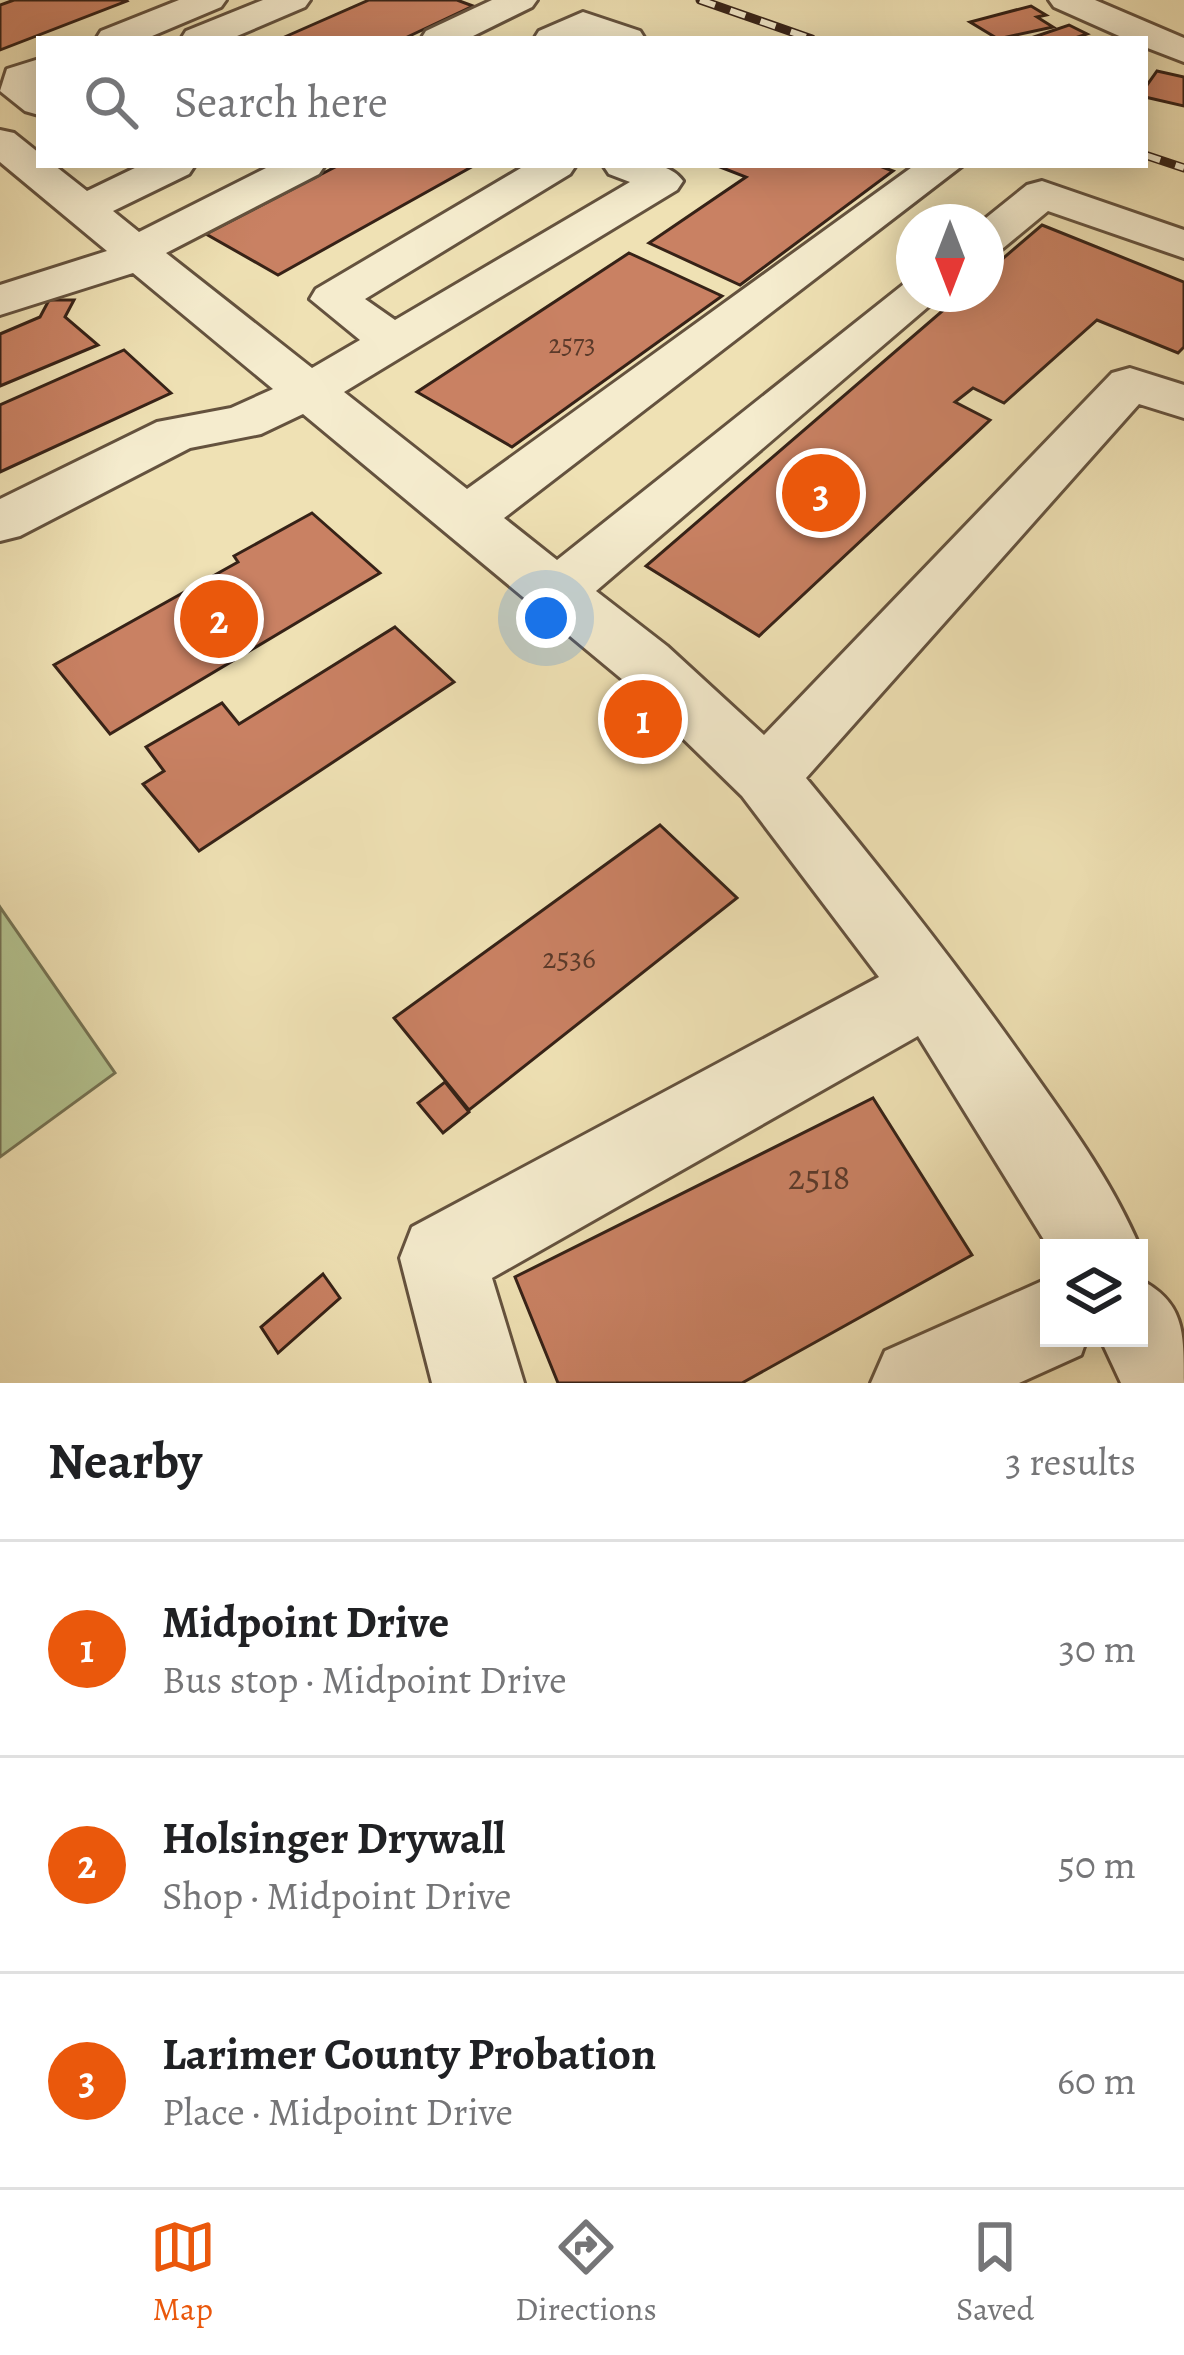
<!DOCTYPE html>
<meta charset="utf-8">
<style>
:root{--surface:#fff;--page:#f2f2f2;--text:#202124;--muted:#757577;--line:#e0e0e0;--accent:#ea580c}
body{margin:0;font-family:Alegreya,serif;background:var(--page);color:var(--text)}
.controls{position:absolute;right:36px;bottom:36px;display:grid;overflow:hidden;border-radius:0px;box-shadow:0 6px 30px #0003}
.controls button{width:108px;height:108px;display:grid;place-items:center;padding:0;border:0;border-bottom:3px solid var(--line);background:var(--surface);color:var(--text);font:60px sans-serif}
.compass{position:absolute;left:896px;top:204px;width:108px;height:108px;border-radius:50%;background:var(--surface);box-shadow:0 6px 30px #0003;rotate:180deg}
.you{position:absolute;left:546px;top:618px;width:42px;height:42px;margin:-30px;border:9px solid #fff;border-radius:50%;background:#1a73e8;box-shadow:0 0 0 18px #1a73e833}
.badge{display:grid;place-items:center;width:78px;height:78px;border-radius:50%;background:var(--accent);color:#fff;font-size:39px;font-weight:700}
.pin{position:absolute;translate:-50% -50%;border:6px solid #fff;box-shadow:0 3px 12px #0006}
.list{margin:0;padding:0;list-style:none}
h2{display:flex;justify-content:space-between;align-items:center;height:156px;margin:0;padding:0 48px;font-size:51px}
h2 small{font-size:39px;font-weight:400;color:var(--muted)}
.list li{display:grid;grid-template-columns:78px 1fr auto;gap:36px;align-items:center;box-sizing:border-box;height:216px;padding:0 48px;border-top:3px solid var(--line)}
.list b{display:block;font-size:45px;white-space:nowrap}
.list p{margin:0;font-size:39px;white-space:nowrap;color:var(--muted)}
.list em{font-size:39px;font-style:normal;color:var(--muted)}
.icon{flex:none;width:66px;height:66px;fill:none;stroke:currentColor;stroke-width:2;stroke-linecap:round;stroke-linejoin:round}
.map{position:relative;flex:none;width:1184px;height:1383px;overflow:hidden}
.search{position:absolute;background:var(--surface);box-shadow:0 6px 30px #0003;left:36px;right:36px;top:36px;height:132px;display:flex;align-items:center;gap:30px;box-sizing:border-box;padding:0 42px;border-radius:0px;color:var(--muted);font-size:45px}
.sheet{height:804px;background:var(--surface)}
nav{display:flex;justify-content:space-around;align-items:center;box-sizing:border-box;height:168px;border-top:3px solid var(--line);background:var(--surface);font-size:33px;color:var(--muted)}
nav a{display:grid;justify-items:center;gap:6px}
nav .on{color:var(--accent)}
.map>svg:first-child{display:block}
.green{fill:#b4c491;stroke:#757354;stroke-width:3}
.building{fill:#c98163;stroke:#362217;stroke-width:3}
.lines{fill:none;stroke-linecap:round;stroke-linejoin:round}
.minor-casing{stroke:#64523e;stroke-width:6}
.minor{fill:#f5ecce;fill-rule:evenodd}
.rail-casing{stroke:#362217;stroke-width:9}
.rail{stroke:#f5ecce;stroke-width:6;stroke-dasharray:16;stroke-linecap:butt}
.labels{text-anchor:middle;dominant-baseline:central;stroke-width:9;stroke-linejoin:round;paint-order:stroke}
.far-number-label{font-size:27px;fill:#5b3a2a}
.number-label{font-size:30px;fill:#5b3a2a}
.near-number-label{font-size:36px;fill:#5b3a2a}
</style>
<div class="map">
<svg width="1184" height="1383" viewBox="0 0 1184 1383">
<rect width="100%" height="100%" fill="#efe1b4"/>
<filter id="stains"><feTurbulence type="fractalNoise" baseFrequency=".00167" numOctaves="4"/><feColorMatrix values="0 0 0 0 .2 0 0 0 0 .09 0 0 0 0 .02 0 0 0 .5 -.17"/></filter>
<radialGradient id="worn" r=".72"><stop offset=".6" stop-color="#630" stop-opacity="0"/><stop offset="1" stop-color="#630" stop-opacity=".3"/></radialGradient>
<path class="green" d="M 0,907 L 115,1073 L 0,1157 Z"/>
<g class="building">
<path d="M 14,0 L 126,0 L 127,1 L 0,50 L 0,5 Z"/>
<path d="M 369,0 L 457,0 L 473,6 L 403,39 L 280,39 Z"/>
<path d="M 1031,6 L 1046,15 L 1037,17 L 1053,27 L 998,39 L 970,22 Z"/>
<path d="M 1069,25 L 1087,34 L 1078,37 L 1081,39 L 1028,39 Z"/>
<path d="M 1157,71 L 1184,77 L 1184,106 L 1145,97 L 1145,88 Z"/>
<path d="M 339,165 L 475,165 L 278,275 L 206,234 Z"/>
<path d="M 715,165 L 877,165 L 893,171 L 740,285 L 649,243 L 746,177 Z"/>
<path d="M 1042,225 L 1184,282 L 1184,347 L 1178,353 L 1097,320 L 1004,403 L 973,388 L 955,402 L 990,420 L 759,636 L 646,566 L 962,294 L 986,294 L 986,273 Z"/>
<path d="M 629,253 L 722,296 L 512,447 L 417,392 Z"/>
<path d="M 49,300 L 74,300 L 65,317 L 98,345 L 0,386 L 0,334 L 40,317 Z"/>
<path d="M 124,350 L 171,393 L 0,472 L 0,405 Z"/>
<path d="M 312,513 L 380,573 L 110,734 L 54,665 L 238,562 L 234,556 Z"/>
<path d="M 395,627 L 454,682 L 199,851 L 143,784 L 164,771 L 146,747 L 222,703 L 239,724 Z"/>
<path d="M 660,825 L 737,898 L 469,1110 L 394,1018 Z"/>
<path d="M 445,1082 L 469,1112 L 443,1133 L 418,1103 Z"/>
<path d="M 873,1098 L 972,1255 L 742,1383 L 558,1383 L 515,1277 Z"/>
<path d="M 323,1274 L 340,1298 L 278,1353 L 261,1327 Z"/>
</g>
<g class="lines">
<defs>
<g id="minor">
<path d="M 179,0 L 226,0 L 221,7 L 145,39 L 96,39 L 101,31 Z"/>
<path d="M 263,0 L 310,0 L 305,7 L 230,39 L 181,39 L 186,31 Z"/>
<path d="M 492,0 L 537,0 L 532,7 L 467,39 L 421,39 L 426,31 Z"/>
<path d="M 1049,0 L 1095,0 L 1184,38 L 1184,62 L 1145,47 L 1145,39 L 1126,39 L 1054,7 Z"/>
<path d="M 583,12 L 640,31 L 645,39 L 534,39 L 539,31 Z"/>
<path d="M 39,59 L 39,115 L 25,111 L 0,91 L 7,69 Z"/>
<path d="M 0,130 L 14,133 L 39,153 L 39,165 L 54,165 L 87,191 L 141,165 L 195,165 L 189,174 L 113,211 L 139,232 L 272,165 L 325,165 L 319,174 L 166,253 L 312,368 L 360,340 L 310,299 L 316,289 L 526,165 L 576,165 L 570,174 L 365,299 L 395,320 L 630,182 L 609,174 L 603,165 C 629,165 666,157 683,181 L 677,190 L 344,392 L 467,489 L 915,165 L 963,165 L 504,518 L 557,560 L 904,284 L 914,282 L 914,294 L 943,294 L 596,591 L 667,646 L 764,735 L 1112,373 L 1130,368 L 1184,385 L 1184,418 L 1139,404 L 806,778 C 882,870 956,963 1025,1061 C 1067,1120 1112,1181 1140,1248 L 1139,1250 L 1049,1248 L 918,1036 L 492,1278 L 524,1383 L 432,1383 L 400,1258 L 412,1227 L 879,977 L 742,796 L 623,680 L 303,414 L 261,434 L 190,448 L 20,536 L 0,541 L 0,499 L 157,422 L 231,408 L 273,389 L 133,273 L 0,315 L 0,285 L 107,251 L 0,162 Z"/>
<path d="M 1042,181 L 1184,230 L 1184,258 L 1048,211 L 1002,249 L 986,253 L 986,222 L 981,222 L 1027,185 Z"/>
<path d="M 1049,1278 L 1049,1338 L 1087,1338 L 1081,1355 L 1019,1383 L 871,1383 L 885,1351 Z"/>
<path d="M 1139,1279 C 1184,1302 1184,1330 1184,1383 L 1121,1383 L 1100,1338 L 1139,1338 Z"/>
</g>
</defs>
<use href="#minor" class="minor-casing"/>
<use href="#minor" class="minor"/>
<defs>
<g id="rail">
<path d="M 700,0 L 812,39"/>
<path d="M 1145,155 L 1184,168"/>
</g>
</defs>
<use href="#rail" class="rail-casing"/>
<use href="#rail" class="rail"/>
</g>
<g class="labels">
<g class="far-number-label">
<text x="572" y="344">2573</text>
</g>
<g class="number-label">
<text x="569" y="958">2536</text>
</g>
<g class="near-number-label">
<text x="819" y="1176">2518</text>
</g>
</g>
<rect width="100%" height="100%" filter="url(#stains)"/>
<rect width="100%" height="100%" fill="url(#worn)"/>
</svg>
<div class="controls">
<button><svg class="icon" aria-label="layers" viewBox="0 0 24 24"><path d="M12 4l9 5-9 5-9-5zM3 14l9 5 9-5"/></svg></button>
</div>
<svg class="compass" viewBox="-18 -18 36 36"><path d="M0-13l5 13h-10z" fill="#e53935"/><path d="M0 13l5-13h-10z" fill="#757577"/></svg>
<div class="you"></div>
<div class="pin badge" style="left:643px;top:719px">1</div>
<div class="pin badge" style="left:219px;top:619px">2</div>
<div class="pin badge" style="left:821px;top:493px">3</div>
<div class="search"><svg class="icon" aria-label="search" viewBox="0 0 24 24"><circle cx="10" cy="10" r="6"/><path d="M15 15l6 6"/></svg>Search here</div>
</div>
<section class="sheet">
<h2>Nearby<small>3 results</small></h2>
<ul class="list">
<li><span class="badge">1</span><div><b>Midpoint Drive</b><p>Bus stop · Midpoint Drive</p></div><em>30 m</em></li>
<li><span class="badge">2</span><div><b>Holsinger Drywall</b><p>Shop · Midpoint Drive</p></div><em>50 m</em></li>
<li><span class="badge">3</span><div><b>Larimer County Probation</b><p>Place · Midpoint Drive</p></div><em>60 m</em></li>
</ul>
</section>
<nav>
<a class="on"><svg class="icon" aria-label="map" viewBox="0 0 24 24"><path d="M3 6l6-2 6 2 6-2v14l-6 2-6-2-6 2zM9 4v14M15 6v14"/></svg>Map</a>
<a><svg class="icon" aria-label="directions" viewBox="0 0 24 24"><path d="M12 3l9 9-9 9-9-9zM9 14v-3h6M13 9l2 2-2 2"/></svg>Directions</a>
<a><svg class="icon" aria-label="saved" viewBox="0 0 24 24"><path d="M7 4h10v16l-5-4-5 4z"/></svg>Saved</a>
</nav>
